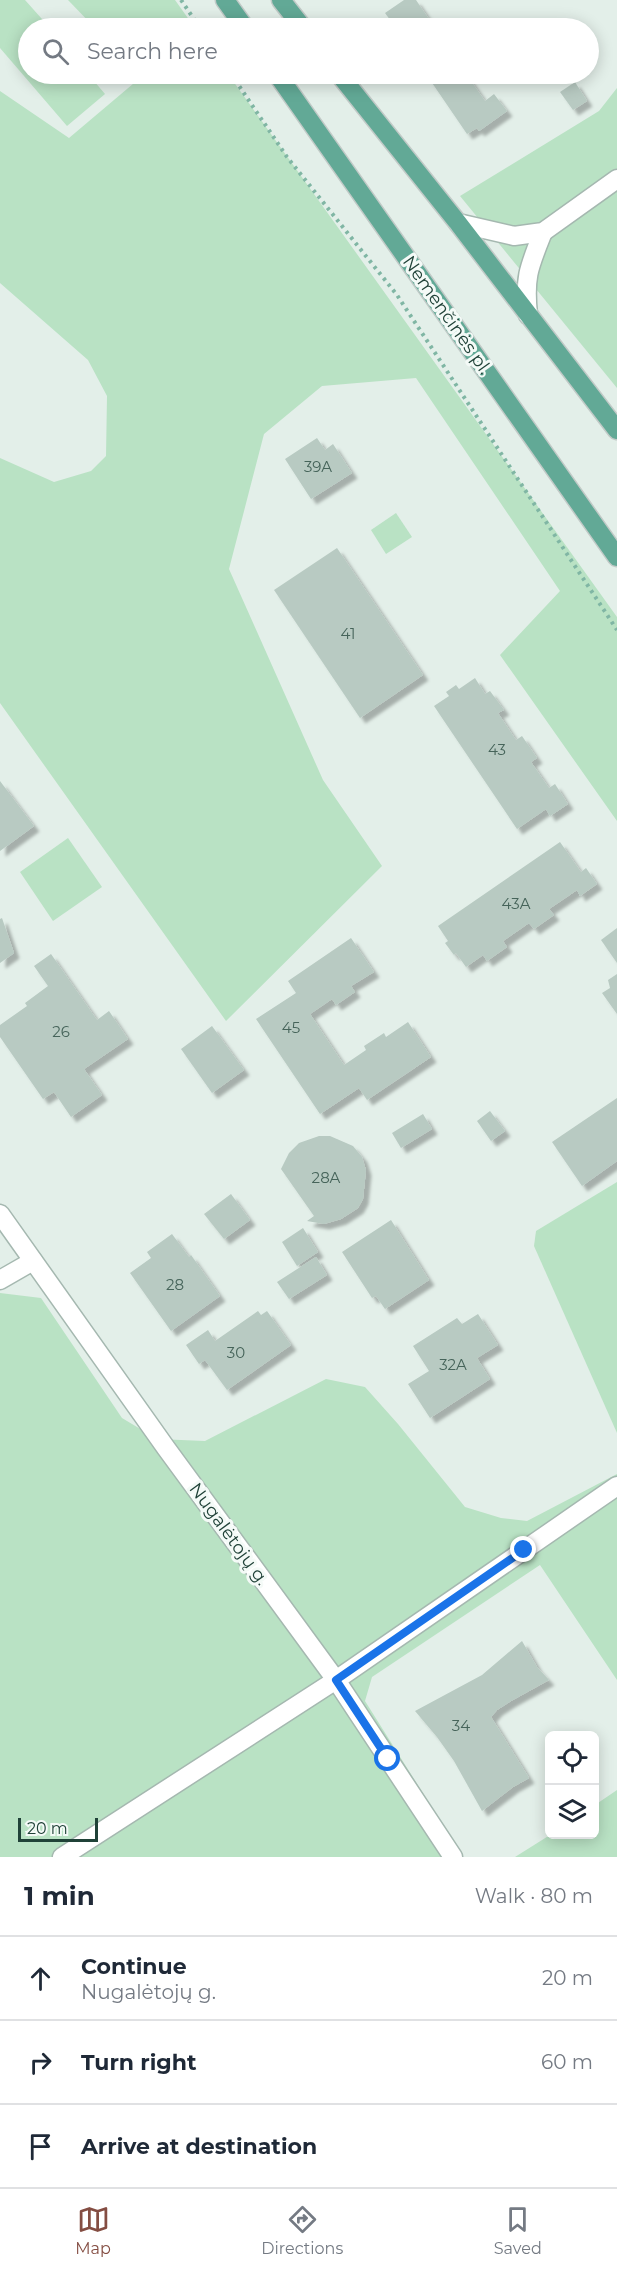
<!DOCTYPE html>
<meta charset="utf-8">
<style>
:root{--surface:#fff;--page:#f2f2f3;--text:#1f2937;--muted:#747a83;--line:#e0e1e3;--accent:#844d42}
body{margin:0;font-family:Montserrat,sans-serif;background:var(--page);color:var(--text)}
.controls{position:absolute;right:18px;bottom:18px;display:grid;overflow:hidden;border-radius:9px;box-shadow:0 3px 15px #0003}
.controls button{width:54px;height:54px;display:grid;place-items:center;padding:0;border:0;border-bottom:2px solid var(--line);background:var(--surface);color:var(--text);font:30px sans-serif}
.scale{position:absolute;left:18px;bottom:15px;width:80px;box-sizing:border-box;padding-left:6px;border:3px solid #204238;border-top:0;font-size:16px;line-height:21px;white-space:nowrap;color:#204238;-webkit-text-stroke:4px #f4faf7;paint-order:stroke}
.stop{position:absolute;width:18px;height:18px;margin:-14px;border:4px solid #1a73e8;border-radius:50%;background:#fff}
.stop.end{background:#1a73e8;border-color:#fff;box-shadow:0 2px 6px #0008}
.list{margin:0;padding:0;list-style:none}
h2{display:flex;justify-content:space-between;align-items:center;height:78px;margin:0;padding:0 24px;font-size:26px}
h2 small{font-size:20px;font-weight:400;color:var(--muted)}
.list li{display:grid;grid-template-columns:39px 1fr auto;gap:18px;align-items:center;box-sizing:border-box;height:84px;padding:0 24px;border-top:2px solid var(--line)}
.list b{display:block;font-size:22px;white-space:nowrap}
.list p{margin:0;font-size:20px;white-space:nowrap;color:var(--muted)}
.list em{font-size:20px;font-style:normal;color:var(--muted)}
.icon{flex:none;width:33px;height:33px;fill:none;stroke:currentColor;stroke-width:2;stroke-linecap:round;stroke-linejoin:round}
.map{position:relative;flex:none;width:617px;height:1857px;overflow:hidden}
.search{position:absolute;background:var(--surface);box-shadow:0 3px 15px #0003;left:18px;right:18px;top:18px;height:66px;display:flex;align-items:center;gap:15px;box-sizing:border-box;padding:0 21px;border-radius:33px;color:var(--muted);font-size:22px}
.sheet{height:330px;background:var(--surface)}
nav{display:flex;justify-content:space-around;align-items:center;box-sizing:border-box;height:84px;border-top:2px solid var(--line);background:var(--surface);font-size:16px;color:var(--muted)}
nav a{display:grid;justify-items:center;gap:3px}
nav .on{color:var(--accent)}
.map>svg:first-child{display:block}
.green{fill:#b9e2c4}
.building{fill:#b8cac2;filter:url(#shadow)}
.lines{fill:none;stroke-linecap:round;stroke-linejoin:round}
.minor-casing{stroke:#a5b8b0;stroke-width:21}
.major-casing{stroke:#c1cac7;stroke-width:21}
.path{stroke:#80b6a4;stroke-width:4;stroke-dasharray:3 4.5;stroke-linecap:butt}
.minor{stroke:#fff;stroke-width:18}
.major{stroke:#62a996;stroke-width:18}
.route{stroke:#1a73e8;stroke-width:8}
.labels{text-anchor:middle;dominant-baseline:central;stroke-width:6;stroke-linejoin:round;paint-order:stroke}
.number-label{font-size:15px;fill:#46645a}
.street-label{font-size:18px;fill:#204238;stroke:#f4faf7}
</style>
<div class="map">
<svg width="617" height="1857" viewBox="0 0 617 1857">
<defs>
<filter id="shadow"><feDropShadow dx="5.5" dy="5.5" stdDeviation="1.5" flood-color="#0004"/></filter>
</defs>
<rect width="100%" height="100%" fill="#e3efe9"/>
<g class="green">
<path d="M 0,0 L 25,0 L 50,28 L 28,28 L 28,74 L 88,74 L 105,94 L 67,126 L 0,48 Z"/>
<path d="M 68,0 L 175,0 L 195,28 L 95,28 Z"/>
<path d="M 137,74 L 228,74 L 617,617 L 617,821 L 500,655 L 560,591 L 416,378 L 322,386 L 264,434 L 229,569 L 323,780 L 382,866 L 226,1021 L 0,703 L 0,458 L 54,482 L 91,471 L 106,456 L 107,396 L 88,360 L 0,283 L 0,91 L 69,138 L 140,78 Z"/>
<path d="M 617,88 L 617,388 L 460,196 L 599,111 Z"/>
<path d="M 396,513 L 412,537 L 386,554 L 371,530 Z"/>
<path d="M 68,838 L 102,887 L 53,921 L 20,872 Z"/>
<path d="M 617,1182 L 617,1433 L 534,1246 L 536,1231 Z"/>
<path d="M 0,1293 L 41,1298 L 122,1418 L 157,1439 L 205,1441 L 326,1379 L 365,1387 L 398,1424 L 465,1507 L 501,1518 L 527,1521 L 617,1474 L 617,1680 L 540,1565 L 372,1677 L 365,1701 L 463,1857 L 0,1857 Z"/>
<path d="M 617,1790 L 617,1857 L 515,1857 L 550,1835 L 594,1834 L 595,1805 Z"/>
</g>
<g class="building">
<path d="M 404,0 L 416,0 L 435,28 L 396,28 L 385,13 Z"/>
<path d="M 426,74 L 466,74 L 485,101 L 494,94 L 507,111 L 479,131 L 477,128 L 467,134 Z"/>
<path d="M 575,82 L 587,101 L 573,110 L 560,92 Z"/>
<path d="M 317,438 L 325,450 L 333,444 L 352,473 L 311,499 L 285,459 Z"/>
<path d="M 337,548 L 423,675 L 360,718 L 274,590 Z"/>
<path d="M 475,678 L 485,694 L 490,691 L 504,710 L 498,713 L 516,740 L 522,736 L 537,758 L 531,762 L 549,788 L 555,784 L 568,804 L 550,816 L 546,809 L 517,829 L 434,706 L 449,696 L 446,692 L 456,685 L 459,689 Z"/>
<path d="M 0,781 L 34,826 L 0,851 Z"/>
<path d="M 560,842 L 581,872 L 586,868 L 597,884 L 580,896 L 577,890 L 549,909 L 554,915 L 534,929 L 529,923 L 503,941 L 507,947 L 487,961 L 483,955 L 466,967 L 456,953 L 454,955 L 445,943 L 448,941 L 438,926 Z"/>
<path d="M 2,918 L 14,953 L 0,963 L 0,919 Z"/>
<path d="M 617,928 L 617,963 L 601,940 Z"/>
<path d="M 351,938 L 374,972 L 351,986 L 355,992 L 336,1005 L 332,999 L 310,1014 L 344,1065 L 366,1050 L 364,1046 L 384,1033 L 386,1037 L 408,1022 L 431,1057 L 367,1100 L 359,1088 L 320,1114 L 256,1019 L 296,993 L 288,981 Z"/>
<path d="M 51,954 L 97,1020 L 109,1011 L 128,1039 L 84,1069 L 102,1095 L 71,1117 L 54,1092 L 43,1099 L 0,1037 L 0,1025 L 27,1006 L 25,1003 L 48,986 L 34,966 Z"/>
<path d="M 617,974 L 617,1014 L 602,993 L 610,988 L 608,980 Z"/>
<path d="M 212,1026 L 244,1070 L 212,1093 L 181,1049 Z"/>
<path d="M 617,1098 L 617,1161 L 582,1186 L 552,1142 Z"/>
<path d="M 490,1111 L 505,1131 L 491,1141 L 477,1121 Z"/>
<path d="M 423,1114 L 432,1129 L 401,1148 L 392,1133 Z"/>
<path d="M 319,1136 L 330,1136 L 353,1146 L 362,1157 L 366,1170 L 363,1199 L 358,1208 L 341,1219 L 324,1224 L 307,1221 L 314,1216 L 281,1169 L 289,1153 L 299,1143 Z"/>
<path d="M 231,1194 L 250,1220 L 224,1239 L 204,1214 Z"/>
<path d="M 391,1220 L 429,1280 L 385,1309 L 376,1296 L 372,1298 L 342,1252 Z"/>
<path d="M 303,1228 L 318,1252 L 297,1266 L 282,1242 Z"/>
<path d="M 172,1234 L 189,1257 L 191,1255 L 220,1296 L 171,1331 L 130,1273 L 151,1258 L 147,1252 Z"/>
<path d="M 316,1257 L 327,1275 L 289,1299 L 277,1282 Z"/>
<path d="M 258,1311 L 261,1315 L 267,1311 L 291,1345 L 227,1390 L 205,1360 L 199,1364 L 186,1345 L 208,1330 L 215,1341 Z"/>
<path d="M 478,1314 L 498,1345 L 477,1358 L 490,1379 L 430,1418 L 408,1384 L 429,1371 L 413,1346 L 457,1318 L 462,1324 Z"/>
<path d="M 522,1641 L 537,1667 L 549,1680 L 511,1701 L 497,1710 L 491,1717 L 529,1778 L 513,1787 L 482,1811 L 454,1761 L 437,1737 L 415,1711 L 482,1675 Z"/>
</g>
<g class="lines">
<defs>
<g id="minor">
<path d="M 458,223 L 514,236 L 543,232 L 617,179"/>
<path d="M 528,315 C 524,277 529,267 543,232"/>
<path d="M 0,1214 L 166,1448 L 336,1680 L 453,1857"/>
<path d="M 0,1280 L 33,1261"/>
<path d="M 62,1857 L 336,1680 L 617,1486"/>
</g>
<g id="major">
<path d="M 225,0 L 245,28"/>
<path d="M 281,0 L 303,28"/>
<path d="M 277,74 L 617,557"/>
<path d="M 339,74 L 458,223 L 617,430"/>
</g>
</defs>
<use href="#minor" class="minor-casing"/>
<use href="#major" class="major-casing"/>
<g class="path">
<path d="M 181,0 L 200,28"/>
<path d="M 231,74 L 287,157 L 397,295 L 617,630"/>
</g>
<use href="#minor" class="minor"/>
<use href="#major" class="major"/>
</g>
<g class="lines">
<path class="route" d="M 388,1759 L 336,1680 L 524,1550"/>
</g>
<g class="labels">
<g class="number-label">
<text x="318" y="466">39A</text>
<text x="348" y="633">41</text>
<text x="497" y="749">43</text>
<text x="516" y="903">43A</text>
<text x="291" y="1027">45</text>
<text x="61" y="1031">26</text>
<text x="326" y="1177">28A</text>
<text x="175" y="1284">28</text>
<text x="236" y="1352">30</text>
<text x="453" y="1364">32A</text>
<text x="461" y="1725">34</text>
</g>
<g class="street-label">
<text transform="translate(447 315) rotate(55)">Nemenčinės pl.</text>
<text transform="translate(229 1534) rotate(54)">Nugalėtojų g.</text>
</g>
</g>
</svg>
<div class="controls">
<button><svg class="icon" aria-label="locate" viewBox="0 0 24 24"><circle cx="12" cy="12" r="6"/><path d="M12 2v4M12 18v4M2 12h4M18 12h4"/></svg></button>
<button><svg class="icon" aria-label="layers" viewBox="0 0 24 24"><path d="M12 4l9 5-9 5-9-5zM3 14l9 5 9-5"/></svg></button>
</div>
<div class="scale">20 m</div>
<div class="stop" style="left:388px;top:1759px"></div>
<div class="stop end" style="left:524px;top:1550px"></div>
<div class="search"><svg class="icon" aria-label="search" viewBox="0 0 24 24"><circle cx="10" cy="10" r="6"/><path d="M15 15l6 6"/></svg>Search here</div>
</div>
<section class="sheet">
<h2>1 min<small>Walk · 80 m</small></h2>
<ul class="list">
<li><svg class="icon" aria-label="ahead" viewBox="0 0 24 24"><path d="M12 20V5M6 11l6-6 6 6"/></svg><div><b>Continue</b><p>Nugalėtojų g.</p></div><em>20 m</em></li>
<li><svg class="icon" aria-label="right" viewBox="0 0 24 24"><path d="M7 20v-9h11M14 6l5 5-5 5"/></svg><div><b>Turn right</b></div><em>60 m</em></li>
<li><svg class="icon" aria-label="arrive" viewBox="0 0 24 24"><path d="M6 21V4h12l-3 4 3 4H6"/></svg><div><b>Arrive at destination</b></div></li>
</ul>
</section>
<nav>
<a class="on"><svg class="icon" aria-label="map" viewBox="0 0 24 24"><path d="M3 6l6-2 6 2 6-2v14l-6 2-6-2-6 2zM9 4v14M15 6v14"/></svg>Map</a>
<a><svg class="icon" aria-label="directions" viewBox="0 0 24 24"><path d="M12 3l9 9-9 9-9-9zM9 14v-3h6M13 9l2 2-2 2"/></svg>Directions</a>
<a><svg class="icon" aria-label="saved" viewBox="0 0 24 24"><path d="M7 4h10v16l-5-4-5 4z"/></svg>Saved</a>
</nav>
